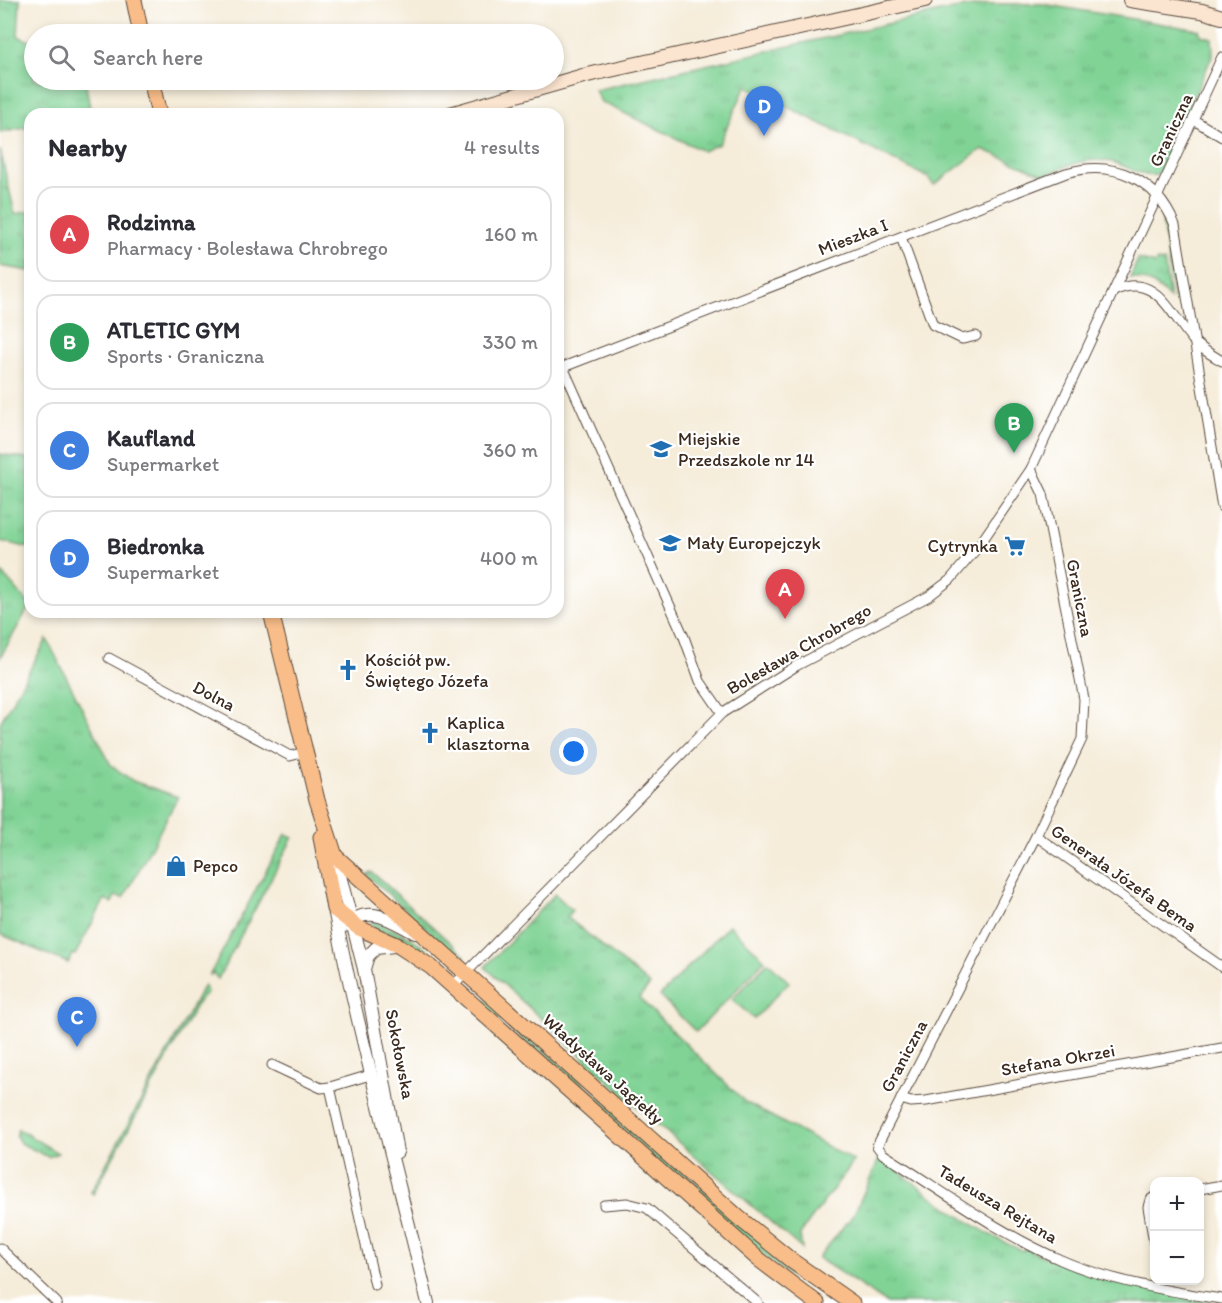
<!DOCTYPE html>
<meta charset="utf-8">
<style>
:root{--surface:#fff;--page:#f7f7f7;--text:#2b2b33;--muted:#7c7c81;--line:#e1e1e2;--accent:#0f766e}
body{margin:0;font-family:Itim,sans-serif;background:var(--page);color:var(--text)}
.controls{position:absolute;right:18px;bottom:18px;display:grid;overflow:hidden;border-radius:12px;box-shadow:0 3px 9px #0003}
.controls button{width:54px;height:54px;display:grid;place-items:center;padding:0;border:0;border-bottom:2px solid var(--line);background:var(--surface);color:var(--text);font:30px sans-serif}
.you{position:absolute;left:574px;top:752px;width:21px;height:21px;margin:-15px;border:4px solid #fff;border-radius:50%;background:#1a73e8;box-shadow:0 0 0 9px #1a73e833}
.badge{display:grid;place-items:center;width:39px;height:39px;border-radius:50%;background:var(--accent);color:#fff;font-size:20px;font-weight:700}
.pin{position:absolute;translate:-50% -50px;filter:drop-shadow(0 2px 3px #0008)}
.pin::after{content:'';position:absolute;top:32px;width:21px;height:18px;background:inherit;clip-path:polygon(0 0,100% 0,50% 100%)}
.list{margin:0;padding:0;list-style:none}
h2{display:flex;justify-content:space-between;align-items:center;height:78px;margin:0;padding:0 24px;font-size:26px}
h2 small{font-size:20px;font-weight:400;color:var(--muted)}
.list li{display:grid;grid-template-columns:39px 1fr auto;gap:18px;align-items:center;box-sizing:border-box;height:96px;margin:0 12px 12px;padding:0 12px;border:2px solid var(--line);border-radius:18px}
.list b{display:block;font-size:22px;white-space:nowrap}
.list p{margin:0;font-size:20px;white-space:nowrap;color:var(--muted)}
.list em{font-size:20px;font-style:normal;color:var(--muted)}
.icon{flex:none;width:33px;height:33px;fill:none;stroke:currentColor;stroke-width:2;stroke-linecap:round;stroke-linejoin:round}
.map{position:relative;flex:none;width:1222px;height:1303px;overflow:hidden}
.search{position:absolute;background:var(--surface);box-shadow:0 3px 9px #0003;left:24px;top:24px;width:540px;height:66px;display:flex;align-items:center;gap:15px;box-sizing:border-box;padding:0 21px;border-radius:33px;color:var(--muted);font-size:22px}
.panel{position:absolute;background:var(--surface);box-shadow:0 3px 9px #0003;left:24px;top:108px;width:540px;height:510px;border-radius:18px}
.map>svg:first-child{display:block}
.grass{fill:url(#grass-tufts);stroke:#5e7e5a;stroke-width:1.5}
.pitch{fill:#80d395;stroke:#5e7e5a;stroke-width:1.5}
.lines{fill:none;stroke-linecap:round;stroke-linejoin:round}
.minor-casing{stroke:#57473a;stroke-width:11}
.tertiary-casing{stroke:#57473a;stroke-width:14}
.secondary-casing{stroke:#57473a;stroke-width:16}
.primary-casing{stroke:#57473a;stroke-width:17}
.minor{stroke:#fff;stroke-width:9}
.tertiary{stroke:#fff;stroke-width:12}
.secondary{stroke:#fce5d0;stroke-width:14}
.primary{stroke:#f8bd89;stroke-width:15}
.labels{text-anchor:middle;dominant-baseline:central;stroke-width:4.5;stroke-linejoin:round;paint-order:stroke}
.street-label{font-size:18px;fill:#3b2a1e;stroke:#fff}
.poi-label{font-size:18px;fill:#3b2a1e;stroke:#fff;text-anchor:start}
</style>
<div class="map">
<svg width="1222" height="1303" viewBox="0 0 1222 1303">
<defs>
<pattern id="grass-tufts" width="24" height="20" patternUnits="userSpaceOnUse" patternTransform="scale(1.5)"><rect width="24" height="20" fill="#80d395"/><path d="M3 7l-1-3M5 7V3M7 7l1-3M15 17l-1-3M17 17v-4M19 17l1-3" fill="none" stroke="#70b580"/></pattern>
</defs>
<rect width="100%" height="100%" fill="#fff"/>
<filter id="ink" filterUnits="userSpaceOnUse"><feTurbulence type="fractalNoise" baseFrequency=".0167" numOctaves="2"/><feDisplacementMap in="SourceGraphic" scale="12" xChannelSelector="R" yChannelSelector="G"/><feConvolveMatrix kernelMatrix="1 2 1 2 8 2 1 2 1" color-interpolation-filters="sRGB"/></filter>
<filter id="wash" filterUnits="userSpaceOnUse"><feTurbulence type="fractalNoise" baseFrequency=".008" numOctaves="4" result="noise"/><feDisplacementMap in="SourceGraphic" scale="24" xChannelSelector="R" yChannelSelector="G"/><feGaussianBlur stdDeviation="1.35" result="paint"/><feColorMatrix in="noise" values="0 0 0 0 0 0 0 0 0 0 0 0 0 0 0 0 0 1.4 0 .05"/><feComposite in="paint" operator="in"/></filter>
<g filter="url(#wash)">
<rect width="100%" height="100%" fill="#f5ecd9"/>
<g class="grass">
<path d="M 0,0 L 20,0 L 18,36 L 34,43 L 34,80 L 85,80 L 91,114 L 30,114 L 30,127 L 0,133 Z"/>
<path d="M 988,4 L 1042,4 L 1199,30 L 1201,35 L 1212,38 L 1213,54 L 1159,174 C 1143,180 1129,166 1112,162 C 1088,156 1066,166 1044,175 L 982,149 L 934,185 L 927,177 L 746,86 L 719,144 L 703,151 L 601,102 L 595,90 L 953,9 Z"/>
<path d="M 0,150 L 15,214 L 30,211 L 30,271 L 0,266 Z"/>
<path d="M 1162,220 L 1168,226 L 1170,235 L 1180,297 L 1174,299 Z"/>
<path d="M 1138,259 L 1155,264 L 1156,261 L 1164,262 L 1170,299 C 1158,286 1148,279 1130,278 Z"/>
<path d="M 0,454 L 30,459 L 30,548 L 0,541 Z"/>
<path d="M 0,571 L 30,605 L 0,658 Z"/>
<path d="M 47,639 L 111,765 L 133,781 L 178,797 L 124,898 L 115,896 L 112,903 L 105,899 L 75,955 L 73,954 L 68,963 L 0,934 L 0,723 Z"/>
<path d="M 286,834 L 293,837 L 218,979 L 213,973 L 209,976 Z"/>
<path d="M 370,872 L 373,873 L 466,957 L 452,951 L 367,875 Z"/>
<path d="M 555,894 L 572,910 L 567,917 L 650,985 L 639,998 L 745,1102 L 854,1161 L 800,1234 L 802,1249 L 627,1098 L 485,967 Z"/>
<path d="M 371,920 L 410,937 L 455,972 L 443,970 L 404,940 L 372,927 Z"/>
<path d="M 204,985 L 207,992 L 198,1002 L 93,1194 L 91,1192 Z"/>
<path d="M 487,999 L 797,1271 L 792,1277 L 747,1242 L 482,1004 Z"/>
<path d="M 18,1129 L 58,1153 L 48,1157 L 20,1143 L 16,1136 Z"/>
<path d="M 880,1157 C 925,1191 971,1229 1023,1251 L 1025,1248 C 1087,1278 1155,1289 1222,1303 L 1053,1303 L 1005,1299 L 1002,1303 L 887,1303 L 818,1258 L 854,1214 Z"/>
</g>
<g class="pitch">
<path d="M 729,925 L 765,960 L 696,1032 L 660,996 Z"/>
<path d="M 768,962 L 789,982 L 754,1019 L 732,999 Z"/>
</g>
</g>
<g filter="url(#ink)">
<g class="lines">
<defs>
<g id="minor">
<path d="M 1194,120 L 1222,137"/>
<path d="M 901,237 L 933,325 L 962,339 L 976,336"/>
<path d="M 1114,291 C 1155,271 1170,313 1192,339 C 1199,348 1212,355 1222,361"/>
<path d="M 563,367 L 684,637 L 700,681 L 722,713"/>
<path d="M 558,369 L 1066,173 C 1114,159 1156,179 1175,225 L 1222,507"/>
<path d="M 1031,469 L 1043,494 L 1084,699 L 1082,739 L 1036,836 L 877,1146 L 883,1154 C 941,1190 998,1233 1061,1260 C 1108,1281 1171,1292 1222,1299"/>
<path d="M 109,658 L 290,756 L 306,752"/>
<path d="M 1036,836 L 1222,967"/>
<path d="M 453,986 L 722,713 L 796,666 L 929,596 L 950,580 L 978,547 L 1031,469 L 1222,57"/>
<path d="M 272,1065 L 321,1088 L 330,1087"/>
<path d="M 370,1075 L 330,1087 L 375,1285"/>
<path d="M 901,1099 L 911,1102 L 926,1101 L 1222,1048"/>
<path d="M 1200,1189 L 1222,1185"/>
<path d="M 1154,1197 L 1150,1200 L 1148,1207 L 1154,1243"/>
<path d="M 604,1205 L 627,1203 L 647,1208 L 758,1303"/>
<path d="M 0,1248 L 57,1303"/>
</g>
<g id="tertiary">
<path d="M 335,856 L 364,969 L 397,1152"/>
<path d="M 334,909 C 360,1042 397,1172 428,1303"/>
<path d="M 345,926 C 369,903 390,920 415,933"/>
<path d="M 364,969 L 368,956 L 376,948 L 394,946"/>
</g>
<g id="secondary">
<path d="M 1130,0 L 1202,11 L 1222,17"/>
<path d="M 450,114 L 583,76 L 925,0"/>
</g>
<g id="primary">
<path d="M 134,0 L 141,34"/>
<path d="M 151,80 L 159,114"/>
<path d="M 271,612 L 317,800 L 335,856 L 739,1218 L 792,1261 L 852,1303"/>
<path d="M 321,837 L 334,909 L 359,928 L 399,946 L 431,967 L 757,1258 L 817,1303"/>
</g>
</defs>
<use href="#minor" class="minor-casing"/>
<use href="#tertiary" class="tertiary-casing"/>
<use href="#secondary" class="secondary-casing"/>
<use href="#primary" class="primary-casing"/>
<use href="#minor" class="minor"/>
<use href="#tertiary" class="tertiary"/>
<use href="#secondary" class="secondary"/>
<use href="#primary" class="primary"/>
</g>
</g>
<defs>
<symbol id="school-bare" viewBox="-9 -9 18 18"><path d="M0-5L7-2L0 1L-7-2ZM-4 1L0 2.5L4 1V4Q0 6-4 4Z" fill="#1f6fb2" stroke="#fff" stroke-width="2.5" paint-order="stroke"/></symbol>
<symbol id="supermarket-bare" viewBox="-9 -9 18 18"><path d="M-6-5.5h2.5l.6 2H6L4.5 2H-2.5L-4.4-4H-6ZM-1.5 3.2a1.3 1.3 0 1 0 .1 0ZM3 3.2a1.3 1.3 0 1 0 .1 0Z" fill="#1f6fb2" stroke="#fff" stroke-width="2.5" paint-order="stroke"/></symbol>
<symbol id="church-bare" viewBox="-9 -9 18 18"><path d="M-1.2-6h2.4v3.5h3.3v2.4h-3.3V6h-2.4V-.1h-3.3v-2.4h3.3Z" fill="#1f6fb2" stroke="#fff" stroke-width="2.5" paint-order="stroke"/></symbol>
<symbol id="shop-bare" viewBox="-9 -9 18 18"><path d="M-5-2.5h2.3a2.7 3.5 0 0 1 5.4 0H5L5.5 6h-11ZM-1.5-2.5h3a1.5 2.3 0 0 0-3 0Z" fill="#1f6fb2" stroke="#fff" stroke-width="2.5" paint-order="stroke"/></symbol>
</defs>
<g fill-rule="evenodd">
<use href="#school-bare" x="646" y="434" width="30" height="30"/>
<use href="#school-bare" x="655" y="528" width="30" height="30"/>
<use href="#supermarket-bare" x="1000" y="531" width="30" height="30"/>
<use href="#church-bare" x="333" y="655" width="30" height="30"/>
<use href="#church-bare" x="415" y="718" width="30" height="30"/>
<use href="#shop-bare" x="161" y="851" width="30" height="30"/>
</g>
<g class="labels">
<g class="street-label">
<text transform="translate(1171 130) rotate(-65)">Graniczna</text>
<text transform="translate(853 237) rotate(-21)">Mieszka I</text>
<text transform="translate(1080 598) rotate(79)">Graniczna</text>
<text transform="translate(799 649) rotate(-30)">Bolesława Chrobrego</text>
<text transform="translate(214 696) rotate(28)">Dolna</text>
<text transform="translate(1124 878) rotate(35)">Generała Józefa Bema</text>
<text transform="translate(400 1054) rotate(79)">Sokołowska</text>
<text transform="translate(904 1056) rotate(-62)">Graniczna</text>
<text transform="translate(1058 1060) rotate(-10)">Stefana Okrzei</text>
<text transform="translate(603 1069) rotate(42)">Władysława Jagiełły</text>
<text transform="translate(998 1204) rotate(31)">Tadeusza Rejtana</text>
</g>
<g class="poi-label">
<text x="678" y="439">Miejskie<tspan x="678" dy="21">Przedszkole nr 14</tspan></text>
<text x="687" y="543">Mały Europejczyk</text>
<text x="998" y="546" text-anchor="end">Cytrynka</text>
<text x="365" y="660">Kościół pw.<tspan x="365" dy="21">Świętego Józefa</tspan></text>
<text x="447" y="723">Kaplica<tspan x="447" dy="21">klasztorna</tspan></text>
<text x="193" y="866">Pepco</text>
</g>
</g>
</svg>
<div class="controls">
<button>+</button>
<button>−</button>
</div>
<div class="you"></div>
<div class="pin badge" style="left:785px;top:619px;background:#e0444e">A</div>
<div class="pin badge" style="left:1014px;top:453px;background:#2e9e5b">B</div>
<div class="pin badge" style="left:77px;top:1047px;background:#3f7fe0">C</div>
<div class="pin badge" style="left:764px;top:136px;background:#3f7fe0">D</div>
<div class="search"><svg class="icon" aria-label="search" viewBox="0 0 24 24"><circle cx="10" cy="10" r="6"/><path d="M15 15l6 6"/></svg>Search here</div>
<section class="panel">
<h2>Nearby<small>4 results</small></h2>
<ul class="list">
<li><span class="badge" style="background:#e0444e">A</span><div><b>Rodzinna</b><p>Pharmacy · Bolesława Chrobrego</p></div><em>160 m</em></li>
<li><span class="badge" style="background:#2e9e5b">B</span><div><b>ATLETIC GYM</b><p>Sports · Graniczna</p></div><em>330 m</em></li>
<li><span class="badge" style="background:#3f7fe0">C</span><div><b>Kaufland</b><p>Supermarket</p></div><em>360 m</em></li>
<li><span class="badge" style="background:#3f7fe0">D</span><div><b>Biedronka</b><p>Supermarket</p></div><em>400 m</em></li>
</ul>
</section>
</div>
